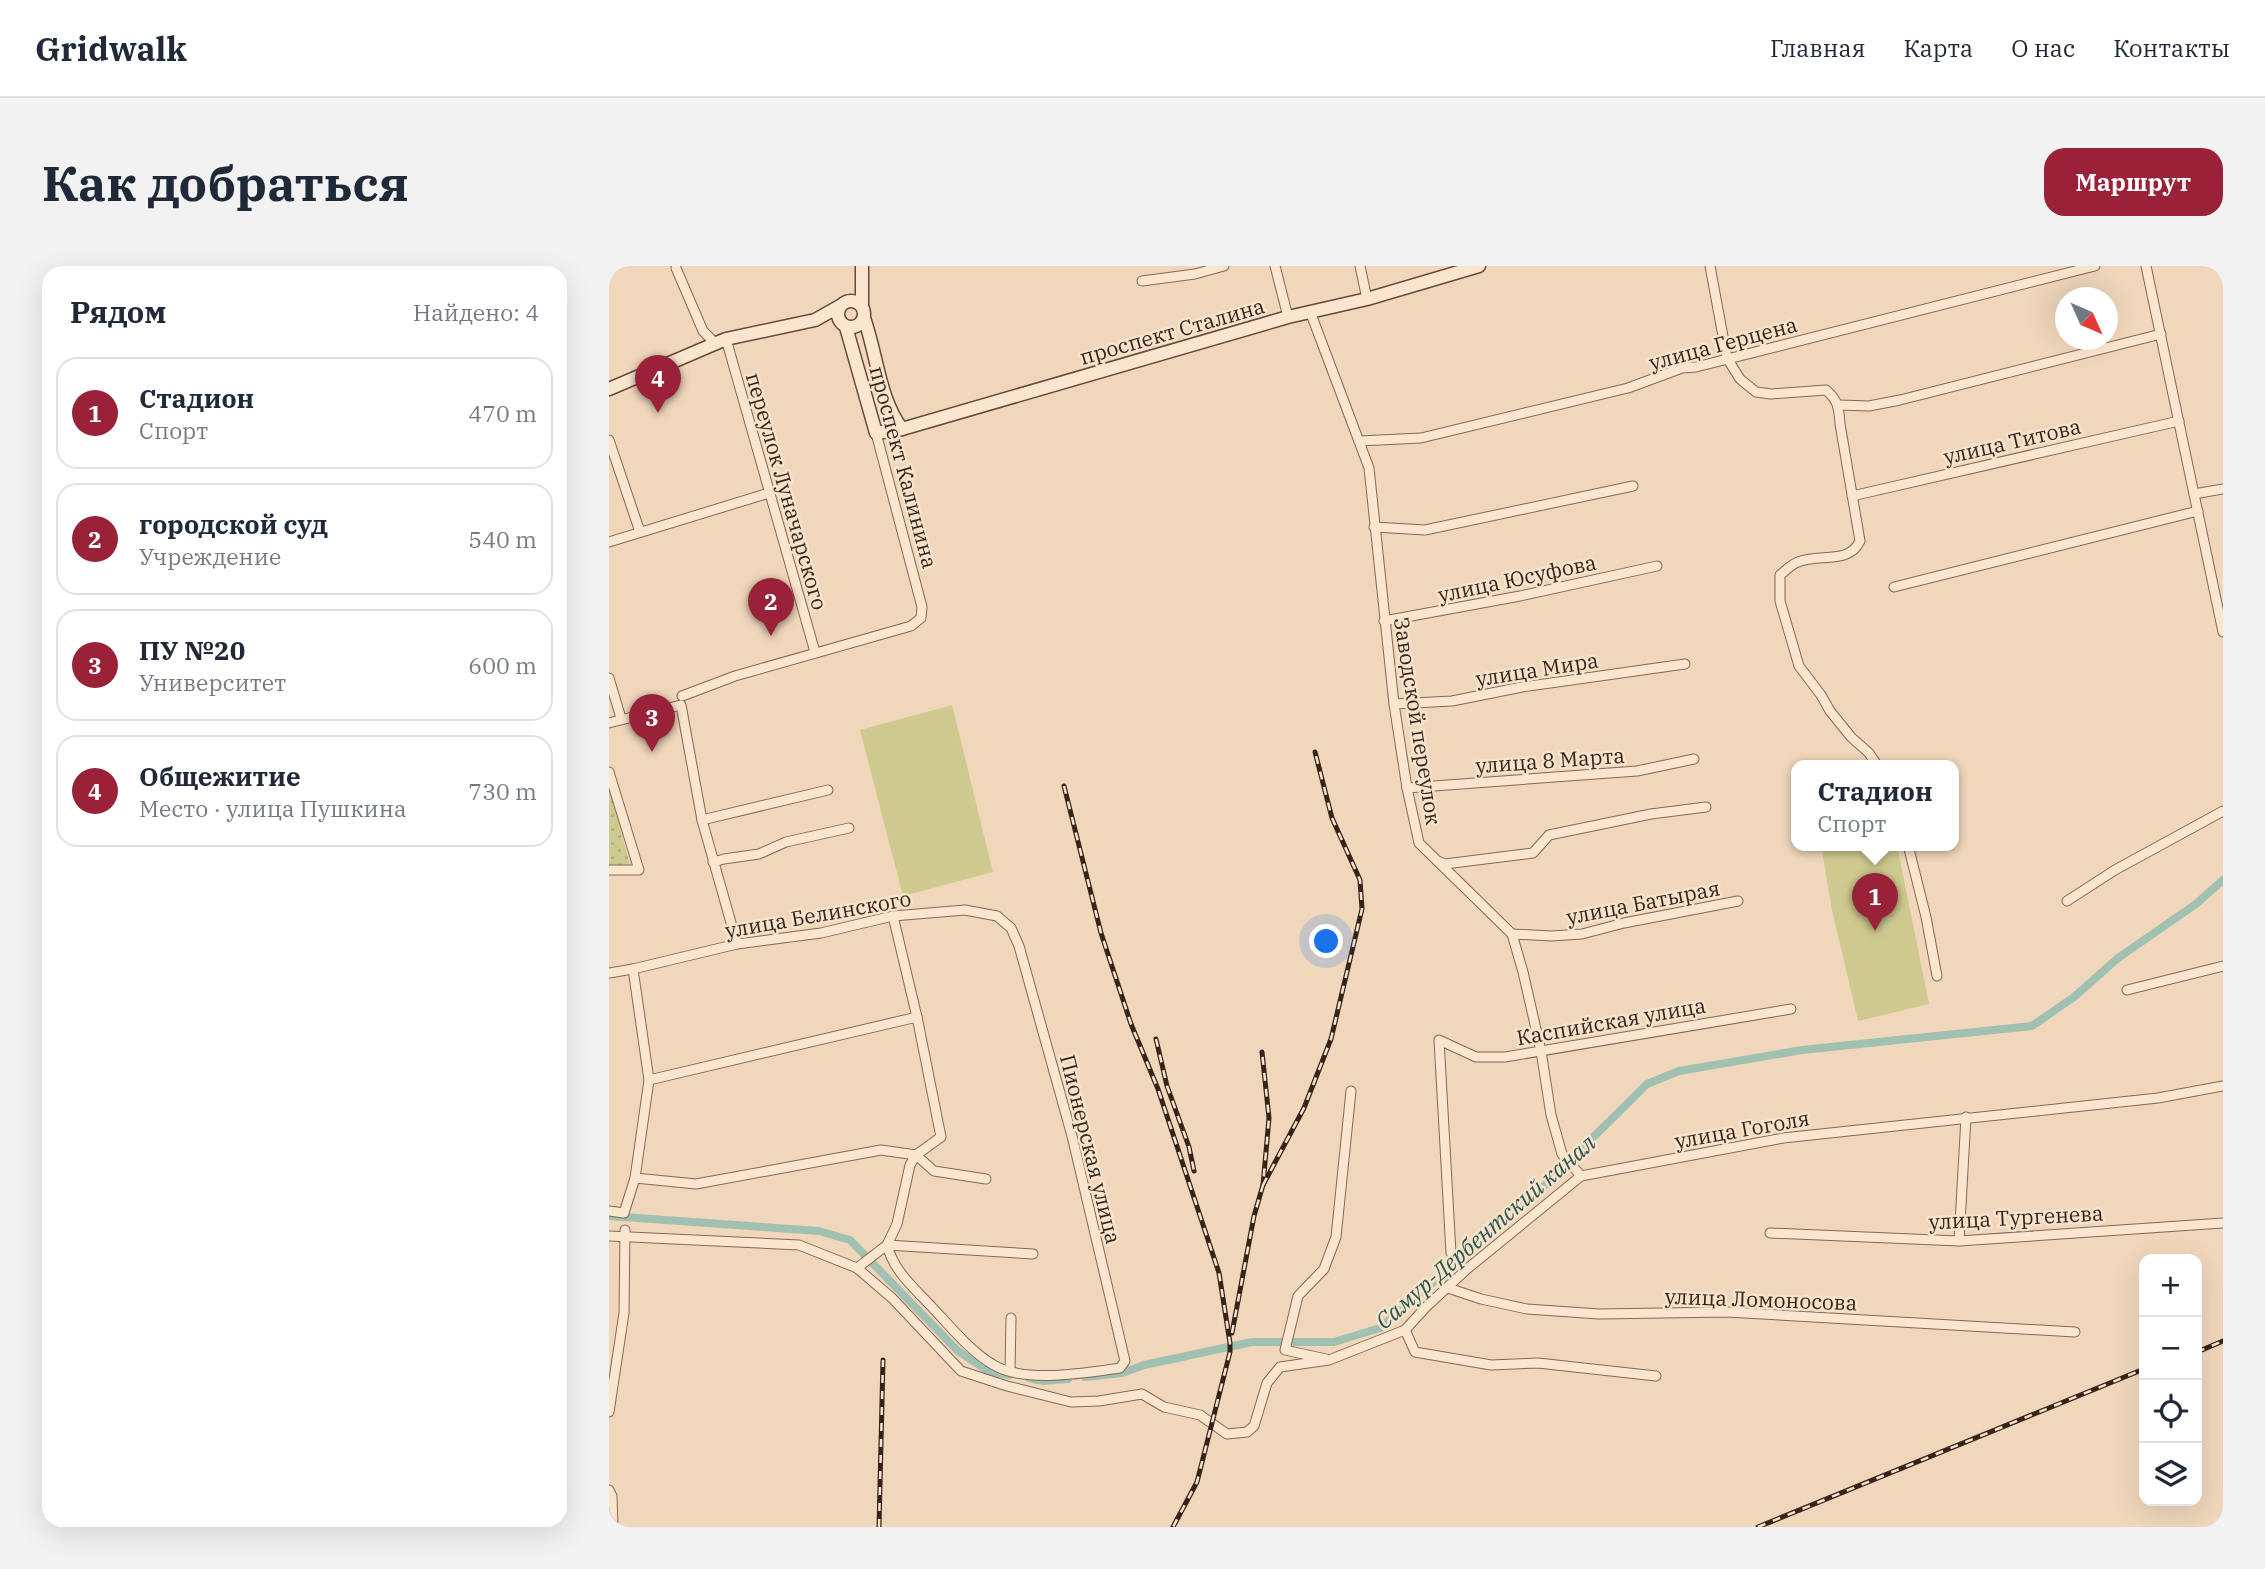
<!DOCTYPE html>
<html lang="ru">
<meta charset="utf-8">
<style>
:root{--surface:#fff;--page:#f2f2f3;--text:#1f2937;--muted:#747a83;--line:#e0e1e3;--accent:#992238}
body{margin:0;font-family:"IBM Plex Serif",serif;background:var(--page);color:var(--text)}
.controls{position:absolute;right:21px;bottom:21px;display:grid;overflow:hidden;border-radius:14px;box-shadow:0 7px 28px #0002}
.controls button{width:63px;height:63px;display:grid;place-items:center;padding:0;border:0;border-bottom:2px solid var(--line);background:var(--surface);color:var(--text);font:35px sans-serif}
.compass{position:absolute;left:1446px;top:21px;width:63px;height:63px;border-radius:50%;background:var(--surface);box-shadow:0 7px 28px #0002;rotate:135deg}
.you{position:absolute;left:718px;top:676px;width:24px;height:24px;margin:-18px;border:5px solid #fff;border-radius:50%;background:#1a73e8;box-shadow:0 0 0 10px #1a73e833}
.badge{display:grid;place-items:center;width:46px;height:46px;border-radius:50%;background:var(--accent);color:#fff;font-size:23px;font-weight:700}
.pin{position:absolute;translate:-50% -58px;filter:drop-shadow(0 2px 4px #0008)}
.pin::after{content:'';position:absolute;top:37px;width:24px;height:21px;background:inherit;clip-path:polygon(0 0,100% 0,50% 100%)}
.popup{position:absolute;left:1182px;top:494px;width:168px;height:91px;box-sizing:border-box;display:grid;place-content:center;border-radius:14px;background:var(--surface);filter:drop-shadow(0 2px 5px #0005);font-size:23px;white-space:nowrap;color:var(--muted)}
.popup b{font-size:26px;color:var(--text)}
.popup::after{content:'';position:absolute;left:50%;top:100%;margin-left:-14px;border:14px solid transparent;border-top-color:var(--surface)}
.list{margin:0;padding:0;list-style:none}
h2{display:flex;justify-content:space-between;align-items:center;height:91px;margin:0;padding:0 28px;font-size:30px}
h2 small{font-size:23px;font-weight:400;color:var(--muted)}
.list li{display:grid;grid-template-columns:46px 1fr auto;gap:21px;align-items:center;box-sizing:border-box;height:112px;margin:0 14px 14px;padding:0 14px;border:2px solid var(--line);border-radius:21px}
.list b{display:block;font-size:26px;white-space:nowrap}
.list p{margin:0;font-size:23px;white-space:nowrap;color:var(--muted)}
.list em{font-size:23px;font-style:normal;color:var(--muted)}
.icon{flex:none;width:38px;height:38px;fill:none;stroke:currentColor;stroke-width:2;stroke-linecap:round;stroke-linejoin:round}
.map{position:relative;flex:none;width:1614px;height:1261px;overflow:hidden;border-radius:21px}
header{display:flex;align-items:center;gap:42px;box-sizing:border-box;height:98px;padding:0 35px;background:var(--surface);border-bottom:2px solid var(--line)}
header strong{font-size:33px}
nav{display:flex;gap:38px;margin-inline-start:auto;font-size:24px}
.intro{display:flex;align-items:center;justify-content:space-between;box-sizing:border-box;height:168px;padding:0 42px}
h1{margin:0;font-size:49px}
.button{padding:18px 32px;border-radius:21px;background:var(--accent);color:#fff;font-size:24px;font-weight:700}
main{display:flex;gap:42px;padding:0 42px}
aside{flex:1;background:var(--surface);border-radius:21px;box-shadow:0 7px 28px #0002}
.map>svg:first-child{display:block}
.green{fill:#ceca8f}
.park{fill:url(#park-dots)}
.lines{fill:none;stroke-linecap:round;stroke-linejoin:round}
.canal{stroke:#a0c0b1;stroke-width:8}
.street-casing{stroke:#876654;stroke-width:11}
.secondary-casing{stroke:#694838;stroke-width:15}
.street{stroke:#fae5ce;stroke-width:9}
.secondary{stroke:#fae5ce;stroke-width:12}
.rail-casing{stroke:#36231a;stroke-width:5}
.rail{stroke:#f7e2cb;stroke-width:2.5;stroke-dasharray:8;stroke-linecap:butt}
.labels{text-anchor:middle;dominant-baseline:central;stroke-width:5;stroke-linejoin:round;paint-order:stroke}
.street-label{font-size:21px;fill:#36231a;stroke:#f7e2cb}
.water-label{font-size:23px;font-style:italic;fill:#28564b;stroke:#f7e2cb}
</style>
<header>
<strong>Gridwalk</strong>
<nav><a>Главная</a><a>Карта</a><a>О нас</a><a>Контакты</a></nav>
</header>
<div class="intro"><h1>Как добраться</h1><a class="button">Маршрут</a></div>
<main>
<aside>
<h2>Рядом<small>Найдено: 4</small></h2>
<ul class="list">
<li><span class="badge">1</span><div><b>Стадион</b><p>Спорт</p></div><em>470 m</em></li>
<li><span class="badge">2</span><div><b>городской суд</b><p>Учреждение</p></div><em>540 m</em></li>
<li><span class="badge">3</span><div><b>ПУ №20</b><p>Университет</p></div><em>600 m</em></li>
<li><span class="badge">4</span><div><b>Общежитие</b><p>Место · улица Пушкина</p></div><em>730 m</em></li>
</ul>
</aside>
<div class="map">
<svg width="1614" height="1261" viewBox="0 0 1614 1261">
<defs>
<pattern id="park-dots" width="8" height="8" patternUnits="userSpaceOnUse" patternTransform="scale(1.75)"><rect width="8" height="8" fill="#ceca8f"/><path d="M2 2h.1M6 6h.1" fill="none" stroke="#b2ad7b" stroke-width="1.8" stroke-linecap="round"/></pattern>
</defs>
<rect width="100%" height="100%" fill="#f0d7bb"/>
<g class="green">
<path d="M 343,439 L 384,606 L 294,630 L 251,464 Z"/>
<path d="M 1212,579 L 1288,579 L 1320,738 L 1249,755 L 1223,644 Z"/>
</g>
<path class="park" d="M 0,521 L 21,599 L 0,599 Z"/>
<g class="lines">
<g class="canal">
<path d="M 0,950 L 210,965 L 241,974 L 349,1085 L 379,1105 L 400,1109"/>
<path d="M 476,1111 L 513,1107 L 535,1099 L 643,1076 L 725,1076 L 771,1062 L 934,921 L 1038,818 L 1070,805 L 1193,784 L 1423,760 L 1465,731 L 1509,692 L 1587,638 L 1614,614"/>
<path d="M 420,1112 L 434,1115 L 459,1113"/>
</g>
<defs>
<g id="street">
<path d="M 666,0 L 679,51"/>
<path d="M 751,0 L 758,33"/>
<path d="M 1101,0 L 1118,92 L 1131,113 L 1147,126 L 1162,128 L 1217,124 C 1229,134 1230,142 1231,158 L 1251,275 C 1240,299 1210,287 1189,296 C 1183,298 1176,305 1171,309 L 1171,335 L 1190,400 L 1212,429 L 1221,445 L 1242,471 L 1260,487 L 1268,499"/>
<path d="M 1537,0 L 1614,366"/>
<path d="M 67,2 L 94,65 L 107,78"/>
<path d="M 533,15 L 586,8 L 615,0"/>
<path d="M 702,48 L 760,202 L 785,438 L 798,522 L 810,577 L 903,668 L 914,706 L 932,785 L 942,849 L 953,888 L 972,910"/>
<path d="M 117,73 L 206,386"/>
<path d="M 1230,139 L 1260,140 L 1291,134 L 1552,68"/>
<path d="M 0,174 L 31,266"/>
<path d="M 750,175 L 812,172 L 1019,122 L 1073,102 L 1087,101 L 1486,0"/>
<path d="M 1585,228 L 1614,223"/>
<path d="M 1243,230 L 1570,155"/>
<path d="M 765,261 L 816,264 L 1024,220"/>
<path d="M 0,276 L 160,227"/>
<path d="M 1285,321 L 1589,245"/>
<path d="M 775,355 L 911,330 L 1048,300"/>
<path d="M 0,412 L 12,452"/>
<path d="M 73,430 L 126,410 L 302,360 L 312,352 L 313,341 L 267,167"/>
<path d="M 785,438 L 843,435 L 913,421 L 1076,398"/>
<path d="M 0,457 L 72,439 L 93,554 L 128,678"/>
<path d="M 0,506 L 30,604 L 0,604"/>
<path d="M 798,522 L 1028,505 L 1085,493"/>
<path d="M 93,554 L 219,524"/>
<path d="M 1299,579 L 1317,651 L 1328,710"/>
<path d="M 104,596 L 115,593 L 150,588 L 177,576 L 240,562"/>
<path d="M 831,596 L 836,598 L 924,587 L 940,569 L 1042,548 L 1097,541"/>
<path d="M 1458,635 L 1506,604 L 1614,545"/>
<path d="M 903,668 L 942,670 L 973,668 L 1015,657 L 1129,635"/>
<path d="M 0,707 L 24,703 L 128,678 L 212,667 L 284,650 L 356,644 L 388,650 L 402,662 L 410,680 L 463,870 L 516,1095 L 511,1102 C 476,1107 414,1118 383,1098 C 360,1084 340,1059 321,1039 C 303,1020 285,1005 278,979 L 424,988"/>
<path d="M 1518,724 L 1614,700"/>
<path d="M 40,814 L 308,751"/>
<path d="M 26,912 L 87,918 L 272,884 L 307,889 L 325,905 L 377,913"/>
<path d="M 0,945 L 15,947 L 26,912 L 40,814 L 24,703"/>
<path d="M 1161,967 L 1350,975 L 1614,957"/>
<path d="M 0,970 L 190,979 L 248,1002 L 283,1032 L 352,1105 L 398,1120 L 462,1136 L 490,1135 L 533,1128 L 555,1141 L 591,1149 L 618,1168 L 638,1166 L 645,1160 L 658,1117 L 671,1101 L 720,1094 L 796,1064 L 817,1041 L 858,1003 L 972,910 L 1174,872 L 1549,832 L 1614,820"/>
<path d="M 1350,975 L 1357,851"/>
<path d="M 842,987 L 830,774 L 867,791 L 896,791 L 1182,743"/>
<path d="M 248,1002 L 278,979 L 288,958 L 301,899 L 307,889 L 332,871 L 308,751 L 284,650"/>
<path d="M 839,1022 L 872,1033 L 918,1043 L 990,1048 L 1118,1046 L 1466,1066"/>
<path d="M 796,1064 L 806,1086 L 882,1099 L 929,1097 L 1047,1110"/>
<path d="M 717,1093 L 676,1084 L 689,1030 L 715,1003 L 727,971 L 742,825"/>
<path d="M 401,1105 L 402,1052"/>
<path d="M 0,1146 L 15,1047 L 16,964"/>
<path d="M 0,1224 L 3,1230 L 4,1261"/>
</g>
<g id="secondary">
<circle cx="242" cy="48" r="13"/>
<path d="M 253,39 L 253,0"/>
<path d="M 255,52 C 268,88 270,133 293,163"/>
<path d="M 237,61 L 267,167 L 293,163 L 679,51 L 758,33 L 870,0"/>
<path d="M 0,123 L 117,73 L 206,54 L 231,40"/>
</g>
</defs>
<use href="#street" class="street-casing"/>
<use href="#secondary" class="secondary-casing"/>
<use href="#street" class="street"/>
<use href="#secondary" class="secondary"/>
<defs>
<g id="rail">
<path d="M 455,520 L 492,667 L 522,758 L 549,823 L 610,1007 L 621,1077 L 621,1086 L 588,1216 L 564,1261"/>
<path d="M 547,773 L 558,820 L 580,881 L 585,905"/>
<path d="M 654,919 L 695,842 L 722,773 L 753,643 L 751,614 L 723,552 L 706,486"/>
<path d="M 623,1067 L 645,950 L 654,919 L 660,852 L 653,786"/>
<path d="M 1588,1086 L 1614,1075"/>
<path d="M 270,1261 L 274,1094"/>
<path d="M 1149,1261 L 1535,1103"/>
</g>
</defs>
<use href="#rail" class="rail-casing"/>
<use href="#rail" class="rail"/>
</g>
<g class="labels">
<g class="street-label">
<text transform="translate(563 65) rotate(-16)">проспект Сталина</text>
<text transform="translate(1114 77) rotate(-15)">улица Герцена</text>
<text transform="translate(1403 175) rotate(-13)">улица Титова</text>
<text transform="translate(295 201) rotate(75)">проспект Калинина</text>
<text transform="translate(178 225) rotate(74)">переулок Луначарского</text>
<text transform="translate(908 312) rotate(-12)">улица Юсуфова</text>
<text transform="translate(928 403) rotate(-9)">улица Мира</text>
<text transform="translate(809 455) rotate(81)">Заводской переулок</text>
<text transform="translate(941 494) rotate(-4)">улица 8 Марта</text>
<text transform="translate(1034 636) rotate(-11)">улица Батырая</text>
<text transform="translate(209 648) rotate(-10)">улица Белинского</text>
<text transform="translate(1002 755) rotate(-10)">Каспийская улица</text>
<text transform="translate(1133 863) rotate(-10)">улица Гоголя</text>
<text transform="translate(482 883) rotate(76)">Пионерская улица</text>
<text transform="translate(1407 951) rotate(-3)">улица Тургенева</text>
<text transform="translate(1152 1033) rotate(2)">улица Ломоносова</text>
</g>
<g class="water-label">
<text transform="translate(876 965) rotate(-41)">Самур-Дербентский канал</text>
</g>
</g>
</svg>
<div class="controls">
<button>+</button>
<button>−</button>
<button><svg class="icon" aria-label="locate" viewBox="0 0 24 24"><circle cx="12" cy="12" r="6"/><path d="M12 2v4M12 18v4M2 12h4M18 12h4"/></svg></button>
<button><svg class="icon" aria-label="layers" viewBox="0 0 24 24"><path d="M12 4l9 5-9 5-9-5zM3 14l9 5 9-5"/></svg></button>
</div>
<svg class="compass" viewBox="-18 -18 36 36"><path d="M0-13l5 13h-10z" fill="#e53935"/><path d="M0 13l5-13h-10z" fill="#747a83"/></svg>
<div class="you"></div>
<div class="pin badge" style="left:1266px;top:665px">1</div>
<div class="popup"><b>Стадион</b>Спорт</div>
<div class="pin badge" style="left:162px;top:370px">2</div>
<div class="pin badge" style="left:43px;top:486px">3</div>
<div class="pin badge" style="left:49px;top:147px">4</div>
</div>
</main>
